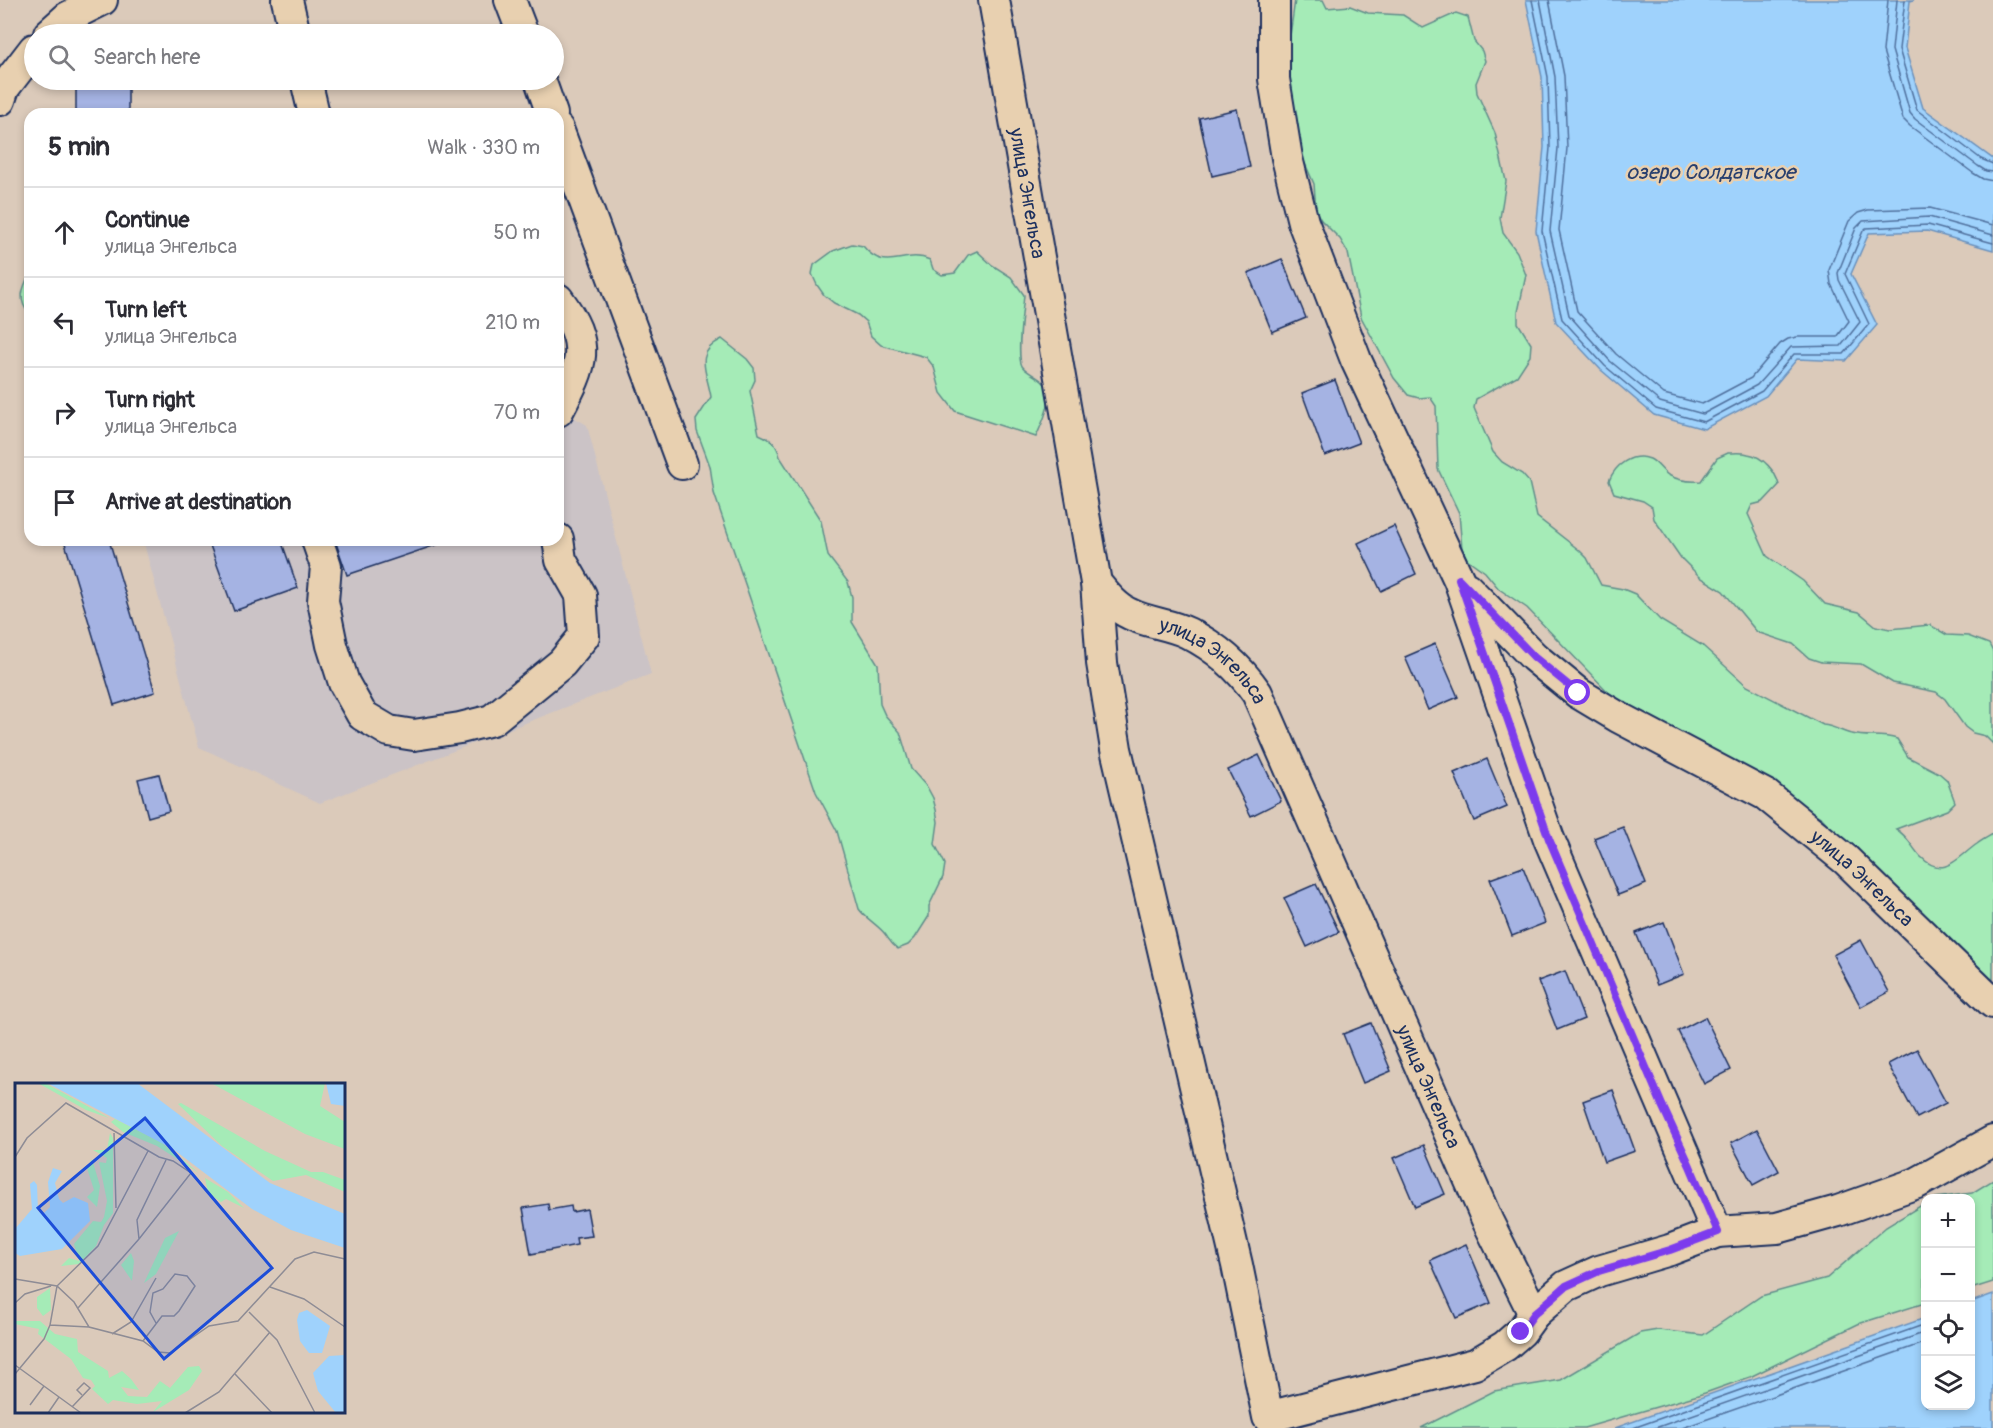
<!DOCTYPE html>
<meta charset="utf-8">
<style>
:root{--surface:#fff;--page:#f7f7f7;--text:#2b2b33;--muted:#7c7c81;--line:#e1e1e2}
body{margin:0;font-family:Pangolin,sans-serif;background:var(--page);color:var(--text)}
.controls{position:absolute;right:18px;bottom:18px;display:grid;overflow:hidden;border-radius:12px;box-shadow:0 3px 9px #0003}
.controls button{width:54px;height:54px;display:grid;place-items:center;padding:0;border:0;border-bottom:2px solid var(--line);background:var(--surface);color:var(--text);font:30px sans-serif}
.stop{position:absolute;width:18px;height:18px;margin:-14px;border:4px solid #7c3aed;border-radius:50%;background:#fff}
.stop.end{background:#7c3aed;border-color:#fff;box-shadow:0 2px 6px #0008}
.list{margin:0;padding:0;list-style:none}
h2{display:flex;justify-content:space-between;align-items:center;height:78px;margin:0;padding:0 24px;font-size:26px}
h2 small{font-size:20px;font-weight:400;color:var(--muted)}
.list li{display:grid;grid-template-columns:39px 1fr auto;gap:18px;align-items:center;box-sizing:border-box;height:90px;padding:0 24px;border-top:2px solid var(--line)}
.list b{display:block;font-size:22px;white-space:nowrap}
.list p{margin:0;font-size:20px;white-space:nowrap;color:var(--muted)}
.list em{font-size:20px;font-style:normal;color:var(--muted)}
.icon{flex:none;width:33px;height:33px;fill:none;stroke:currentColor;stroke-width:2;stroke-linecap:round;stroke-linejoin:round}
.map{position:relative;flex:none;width:1993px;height:1428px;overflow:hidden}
.search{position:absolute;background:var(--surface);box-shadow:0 3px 9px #0003;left:24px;top:24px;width:540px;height:66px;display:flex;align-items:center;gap:15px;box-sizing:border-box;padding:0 21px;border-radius:33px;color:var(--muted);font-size:22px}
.panel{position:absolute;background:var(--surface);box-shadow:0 3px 9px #0003;left:24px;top:108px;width:540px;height:438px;border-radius:18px}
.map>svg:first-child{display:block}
.built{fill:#cbc3c6}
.green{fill:#a5ebb7;stroke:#608d8a;stroke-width:1.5}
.water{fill:#9fd2fc;stroke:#6a91bd;stroke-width:1.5}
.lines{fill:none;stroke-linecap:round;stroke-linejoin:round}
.shore{stroke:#50709d;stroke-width:1.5}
.building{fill:#a5b3e3;stroke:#1b2f5e;stroke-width:1.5}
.minor-casing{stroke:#1b2f5e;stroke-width:34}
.minor{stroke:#e8d0b0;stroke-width:30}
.route{stroke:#7c3aed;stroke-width:8}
.labels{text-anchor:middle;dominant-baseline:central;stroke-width:5;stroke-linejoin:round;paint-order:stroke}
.street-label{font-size:20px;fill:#1b2f5e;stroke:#e8d0b0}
.water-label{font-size:21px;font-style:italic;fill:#283f6e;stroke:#e8d0b0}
.inset-road{fill:none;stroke:#8e8c95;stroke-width:1.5}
.view{fill:#1d4ed8;fill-opacity:0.15;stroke:#1d4ed8;stroke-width:3}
.inset-edge{fill:none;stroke:#1b2f5e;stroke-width:3}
</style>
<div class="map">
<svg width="1993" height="1428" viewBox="0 0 1993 1428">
<rect width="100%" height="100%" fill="#dbcaba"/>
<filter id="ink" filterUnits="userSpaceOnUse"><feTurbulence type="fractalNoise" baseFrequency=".0167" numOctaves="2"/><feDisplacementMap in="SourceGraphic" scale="12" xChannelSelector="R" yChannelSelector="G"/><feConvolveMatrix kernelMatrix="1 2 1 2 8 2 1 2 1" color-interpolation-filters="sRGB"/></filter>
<g filter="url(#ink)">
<path class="built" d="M 558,380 L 572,416 L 587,425 L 651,674 L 320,803 L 199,747 L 143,540 L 558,540 Z"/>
<g class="green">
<path d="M 1295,0 L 1323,0 L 1327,8 L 1350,6 L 1368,13 L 1403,15 L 1423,28 L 1456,13 L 1468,17 L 1474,41 L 1482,51 L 1485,61 L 1476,83 L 1477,93 L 1495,133 L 1506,181 L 1500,218 L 1503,233 L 1517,252 L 1526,275 L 1518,312 L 1518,323 L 1531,344 L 1530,356 L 1517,376 L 1476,399 L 1474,408 L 1493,452 L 1502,462 L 1522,474 L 1529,482 L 1537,517 L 1579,550 L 1587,558 L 1601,585 L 1623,589 L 1635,594 L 1660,620 L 1703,646 L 1747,686 L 1823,725 C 1835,726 1841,732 1852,734 C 1867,738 1881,734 1897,739 L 1908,757 L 1939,773 L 1947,780 L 1955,802 L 1947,810 L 1896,829 C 1908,836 1912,848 1921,857 C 1944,880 1958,857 1977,844 C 1982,840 1988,837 1993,834 L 1993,1001 L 1871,879 L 1858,849 L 1838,836 L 1822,818 L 1734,764 L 1613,697 L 1527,608 L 1499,589 L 1485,572 L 1467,559 L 1462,549 L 1459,513 L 1438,469 L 1436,406 L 1430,397 L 1419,398 L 1408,395 L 1394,378 L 1361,317 L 1348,253 L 1340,239 L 1321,220 L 1316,211 L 1314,184 L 1300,152 L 1289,93 L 1290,36 Z"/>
<path d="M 852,244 L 863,246 C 886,275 904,248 930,260 L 933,269 L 942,275 L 955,273 L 968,255 L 977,251 L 992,265 L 1011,277 L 1024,295 C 1023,309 1016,355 1022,366 C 1027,373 1039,377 1044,383 C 1056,397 1042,423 1036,437 L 955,411 L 941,393 L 934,367 L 926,357 L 881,345 L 871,336 L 866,322 L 858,315 L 834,303 L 824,295 L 817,285 L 812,274 L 814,265 L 833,251 Z"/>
<path d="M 30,273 L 30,315 C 17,300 22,289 30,273 Z"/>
<path d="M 722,339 L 747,359 L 754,368 L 755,380 L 750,391 L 759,434 C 771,439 777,444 780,457 L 821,521 L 828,556 L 848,582 L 852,597 L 852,622 L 878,664 L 880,704 L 885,715 L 900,732 L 911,769 L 927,787 L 933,798 L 936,810 L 938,822 L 935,844 L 945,864 L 943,877 L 929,906 L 929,916 L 915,938 L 908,945 L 898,949 C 891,944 890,941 885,934 C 878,925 866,919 859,909 L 837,831 L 816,792 L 714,493 L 710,466 L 697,431 L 696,420 L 711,397 C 707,372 693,353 722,339 Z"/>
<path d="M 1728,453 C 1734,453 1742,452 1748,454 C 1763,456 1776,472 1779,485 L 1763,502 L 1752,505 L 1748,514 L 1767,556 L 1803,581 L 1825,604 L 1859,612 L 1876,626 L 1890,629 L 1930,625 L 1947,635 L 1968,636 L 1989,644 L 1993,652 L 1993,744 L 1985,736 L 1973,733 L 1965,727 L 1945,699 L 1936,692 L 1893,683 L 1861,664 L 1821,662 L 1809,658 L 1793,644 L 1757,632 L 1723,591 L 1700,577 L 1681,558 L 1654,519 L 1652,507 L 1643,501 L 1614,493 L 1609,481 C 1615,465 1632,452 1650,459 C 1657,462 1662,471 1668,475 C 1678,480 1691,482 1701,481 L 1717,458 Z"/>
<path d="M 1993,1180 L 1993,1282 L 1971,1289 L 1970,1198 L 1935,1198 L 1972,1193 Z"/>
<path d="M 1925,1203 L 1925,1303 L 1858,1324 L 1750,1377 L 1705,1393 L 1584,1428 L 1421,1428 L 1494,1391 L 1561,1380 L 1640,1333 L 1658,1330 L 1703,1335 L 1761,1296 L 1827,1278 L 1886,1227 Z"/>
</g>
<g class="water">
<path d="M 1526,0 L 1914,0 L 1910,1 L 1905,48 L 1923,108 L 1993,159 L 1993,250 L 1927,231 L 1869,233 L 1851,274 L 1877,325 L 1846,361 L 1797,359 L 1766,396 L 1704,429 L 1654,415 L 1601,370 L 1556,322 L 1536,231 L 1544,147 L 1542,77 Z"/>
<path d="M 1993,1294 L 1993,1428 L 1615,1428 L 1925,1318 L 1926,1406 L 1970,1406 L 1971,1302 Z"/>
</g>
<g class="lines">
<g class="shore">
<path d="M 1532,0 L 1548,77 L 1550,148 L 1542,231 L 1562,319 L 1605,366 L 1656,409 L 1704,422 L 1762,391 L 1794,354 L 1844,354 L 1869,324 L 1845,274 L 1863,231 L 1866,228 L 1928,225 L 1993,243"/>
<path d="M 1540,0 L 1555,77 L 1558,148 L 1550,231 L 1569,315 L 1610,361 L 1660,402 L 1703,414 L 1757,385 L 1791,347 L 1841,346 L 1860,322 L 1839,280 L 1838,273 L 1856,228 L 1863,221 L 1929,217 L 1993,235"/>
<path d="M 1549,0 L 1564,76 L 1567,148 L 1559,230 L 1577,311 L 1616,354 L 1664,394 L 1702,404 L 1751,378 L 1780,344 L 1788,339 L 1797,337 L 1837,337 L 1849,321 L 1831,284 L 1829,270 L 1849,221 L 1858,213 L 1868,210 L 1930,208 L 1993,225"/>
<path d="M 1888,0 L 1883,51 L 1903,119 L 1910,126 L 1973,173 L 1983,179 L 1993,181"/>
<path d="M 1897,0 L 1892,50 L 1910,113 L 1915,119 L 1978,166 L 1986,171 L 1993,172"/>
<path d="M 1905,0 L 1899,49 L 1917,110 L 1981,159 L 1993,164"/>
<path d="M 1633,1428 L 1926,1324"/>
<path d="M 1655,1428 L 1926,1332"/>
<path d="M 1682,1428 L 1926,1342"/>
</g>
</g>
<g class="building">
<rect x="76" y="81" width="52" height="33"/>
<path d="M 1237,109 L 1250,167 L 1212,176 L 1199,118 Z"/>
<path d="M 1282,259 L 1306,318 L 1272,332 L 1248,273 Z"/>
<path d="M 1335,380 L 1359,443 L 1325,456 L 1302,393 Z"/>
<path d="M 1394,526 L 1416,574 L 1381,591 L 1358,543 Z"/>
<path d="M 64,540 L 109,540 L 155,692 L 114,705 Z"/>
<path d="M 208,540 L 281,540 L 298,588 L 234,611 Z"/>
<path d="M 335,540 L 442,540 L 442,543 L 347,575 Z"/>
<path d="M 1435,644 L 1458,697 L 1428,710 L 1405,657 Z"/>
<path d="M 1259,755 L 1281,801 L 1251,816 L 1228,770 Z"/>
<path d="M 1487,759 L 1507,807 L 1474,821 L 1454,773 Z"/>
<path d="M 159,774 L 169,811 L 148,817 L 138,779 Z"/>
<path d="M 1623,827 L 1646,884 L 1618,895 L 1594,838 Z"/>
<path d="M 1523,867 L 1545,923 L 1512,936 L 1490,879 Z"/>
<path d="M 1316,884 L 1339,932 L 1307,947 L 1284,898 Z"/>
<path d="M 1664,922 L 1684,974 L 1657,985 L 1636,933 Z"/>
<path d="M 1861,940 L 1889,992 L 1861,1007 L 1833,955 Z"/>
<path d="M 1565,971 L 1584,1019 L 1557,1030 L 1538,981 Z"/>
<path d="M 1705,1017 L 1731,1070 L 1704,1084 L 1678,1031 Z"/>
<path d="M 1371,1023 L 1391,1071 L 1363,1083 L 1343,1034 Z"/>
<path d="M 1917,1049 L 1946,1103 L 1917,1118 L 1888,1064 Z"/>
<path d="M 1613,1090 L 1635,1151 L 1604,1162 L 1583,1101 Z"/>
<path d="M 1757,1129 L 1779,1171 L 1753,1185 L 1731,1143 Z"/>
<path d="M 1424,1145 L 1445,1194 L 1415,1207 L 1394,1158 Z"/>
<path d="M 548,1204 L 549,1210 L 571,1206 L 572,1212 L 587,1209 L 592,1236 L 576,1238 L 577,1245 L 531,1254 L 523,1208 Z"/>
<path d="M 1466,1244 L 1491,1303 L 1456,1318 L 1430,1260 Z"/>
</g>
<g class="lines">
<defs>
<g id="minor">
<path d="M 287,0 L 295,34"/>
<path d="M 510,0 L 523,34"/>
<path id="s1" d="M 994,0 L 1096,583 C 1106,595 1116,608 1130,614 C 1148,623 1170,624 1188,633 C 1216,647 1239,667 1257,693 L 1488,1222 L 1534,1314"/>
<path d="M 1274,0 L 1274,79 L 1287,158 L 1303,222 L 1356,360 L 1459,580 L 1549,839 L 1717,1232"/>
<path d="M 49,34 L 68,17 L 102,0"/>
<path d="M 306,80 L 314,114"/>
<path d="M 540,80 L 552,114"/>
<path d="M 0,100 L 4,88 L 34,49"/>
<path d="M 558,129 L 682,464"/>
<path d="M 558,299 C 592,345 583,364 558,411"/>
<path d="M 317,540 L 326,566 L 323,601 L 332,645 L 344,683 L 362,715 L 389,731 L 414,735 L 460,728 L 492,720 L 562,663 L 584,636 L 581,595 L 561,560 L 558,539"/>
<path d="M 1096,583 L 1102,663 L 1116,749 L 1237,1265 L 1268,1417 L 1475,1364 L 1505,1346 L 1521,1332 L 1534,1314 L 1566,1286 L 1599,1271 L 1670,1250 L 1717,1232 L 1777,1228 L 1838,1211 L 1917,1183 L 1993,1141"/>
<path id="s2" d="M 1467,588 L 1534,657 L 1578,693 L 1618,717 L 1766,795 L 1846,860 L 1993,1003"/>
</g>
</defs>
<use href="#minor" class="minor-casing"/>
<use href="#minor" class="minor"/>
</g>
</g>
<g class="lines" filter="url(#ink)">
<path class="route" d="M 1521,1332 L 1534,1314 L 1566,1286 L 1599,1271 L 1670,1250 L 1718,1232 L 1690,1166 L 1662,1105 L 1549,839 L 1459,579 L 1534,657 L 1578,693"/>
</g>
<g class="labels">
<g class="street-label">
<text stroke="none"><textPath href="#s1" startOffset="196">улица Энгельса</textPath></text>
<text stroke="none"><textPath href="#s1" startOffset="736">улица Энгельса</textPath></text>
<text stroke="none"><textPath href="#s2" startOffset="494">улица Энгельса</textPath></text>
<text stroke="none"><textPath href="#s1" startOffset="1221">улица Энгельса</textPath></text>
</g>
<g class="water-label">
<text x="1711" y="172">озеро Солдатское</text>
</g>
</g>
<g transform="translate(15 1083)">
<rect width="330" height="330" fill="#dbcaba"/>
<path d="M 23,0 L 30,0 L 94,35 L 71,27 ZM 196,0 L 310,0 L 305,23 L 330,39 L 330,66 L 290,51 ZM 166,20 L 250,68 L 296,89 L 308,89 L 330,97 L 330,109 L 291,92 L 258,98 L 207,63 L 163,21 ZM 100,36 L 146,59 L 184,90 L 142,63 L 108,49 L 96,39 ZM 95,50 L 98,55 L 98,130 L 89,142 L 81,163 L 64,181 L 46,183 L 54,175 L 64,178 L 59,161 L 78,138 L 86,139 L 89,134 L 92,118 L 84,79 L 91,80 L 92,75 L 78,67 L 92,67 ZM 77,76 L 85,103 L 82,124 L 72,114 L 79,107 L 72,85 ZM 190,95 L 213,109 L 229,125 L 211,116 L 206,119 L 193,110 ZM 164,148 L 141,191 L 129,200 L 150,155 ZM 116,170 L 119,178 L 117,198 L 106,182 ZM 35,205 L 36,227 L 28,233 L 22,225 L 22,214 ZM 0,238 L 25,238 L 40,251 L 62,256 L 63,269 L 93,288 L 94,295 L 107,288 L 116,296 L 124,307 L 106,304 L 113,313 L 132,314 L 145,298 L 155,305 L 173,284 L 184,283 L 187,288 L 174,307 L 138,329 L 147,318 L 122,321 L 98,317 L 93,321 L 77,306 L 80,303 L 76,297 L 68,295 L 56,276 L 23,251 L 24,246 L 0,241 Z" fill="#a5ebb7"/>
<path d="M 32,0 L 122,0 L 255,100 L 330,131 L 330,165 L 276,147 L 237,126 L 158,66 ZM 330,0 L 330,23 L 316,21 L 311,0 ZM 38,85 L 47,88 L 40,100 L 44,116 L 48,120 L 59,114 L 73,120 L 75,138 L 47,166 L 5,173 L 0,170 L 0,146 L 17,126 L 15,101 L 19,98 L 22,102 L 23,128 L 28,131 L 35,124 L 33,99 ZM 292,227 L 315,243 L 307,270 L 294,270 L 285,258 L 282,237 L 284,230 ZM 330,272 L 330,330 L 321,330 L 303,308 L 298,290 L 314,273 Z" fill="#9fd2fc"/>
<path class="inset-road" d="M 99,50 L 101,125M 0,74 L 12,55 L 51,20 L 144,74 L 158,78 L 176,90 L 124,156M 0,196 L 42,203 L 59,219 L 74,244 L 128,258 L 143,269 L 155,270 L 194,243 L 223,238 L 280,176 L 299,169 L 330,176M 255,204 L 289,216 L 330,244M 0,220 L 10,211 L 36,203M 63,225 L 124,156 L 122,137 L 151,77M 234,229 L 262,257 L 300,330M 74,244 L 35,242 L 42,203 L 83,163 L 133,68M 97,251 L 116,239 L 141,195M 128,258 L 147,233 L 159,233 L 164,228 L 180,203 L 172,193 L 160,191 L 148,206 L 138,210 L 135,229 L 141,240M 0,282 L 66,330M 0,291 L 29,256 L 35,242M 220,291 L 257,330M 15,322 L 29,303M 57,324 L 75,305 L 69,300 L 62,307 L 67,312M 33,330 L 44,314M 170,330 L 204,309 L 255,249"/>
<path class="view" d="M 130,35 L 257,185 L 149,276 L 23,125 Z"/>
<rect width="330" height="330" class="inset-edge"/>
</g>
</svg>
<div class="controls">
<button>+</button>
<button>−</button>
<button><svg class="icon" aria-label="locate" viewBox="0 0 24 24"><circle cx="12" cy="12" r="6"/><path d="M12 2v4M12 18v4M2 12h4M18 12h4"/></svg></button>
<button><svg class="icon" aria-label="layers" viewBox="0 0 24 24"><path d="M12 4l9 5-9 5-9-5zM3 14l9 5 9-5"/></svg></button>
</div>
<div class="stop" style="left:1578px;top:693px"></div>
<div class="stop end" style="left:1521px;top:1332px"></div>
<div class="search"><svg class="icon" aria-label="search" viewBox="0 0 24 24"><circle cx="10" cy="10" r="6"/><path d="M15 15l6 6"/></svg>Search here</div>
<section class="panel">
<h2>5 min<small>Walk · 330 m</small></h2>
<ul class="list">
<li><svg class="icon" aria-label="ahead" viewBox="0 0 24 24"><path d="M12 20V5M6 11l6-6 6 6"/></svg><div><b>Continue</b><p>улица Энгельса</p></div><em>50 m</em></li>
<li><svg class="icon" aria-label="left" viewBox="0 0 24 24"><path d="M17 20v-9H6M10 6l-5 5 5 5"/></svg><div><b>Turn left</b><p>улица Энгельса</p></div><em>210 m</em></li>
<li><svg class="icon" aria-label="right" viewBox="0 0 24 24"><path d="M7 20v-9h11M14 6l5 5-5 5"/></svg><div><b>Turn right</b><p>улица Энгельса</p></div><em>70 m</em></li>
<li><svg class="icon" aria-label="arrive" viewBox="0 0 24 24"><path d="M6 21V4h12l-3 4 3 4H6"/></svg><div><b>Arrive at destination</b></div></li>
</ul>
</section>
</div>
